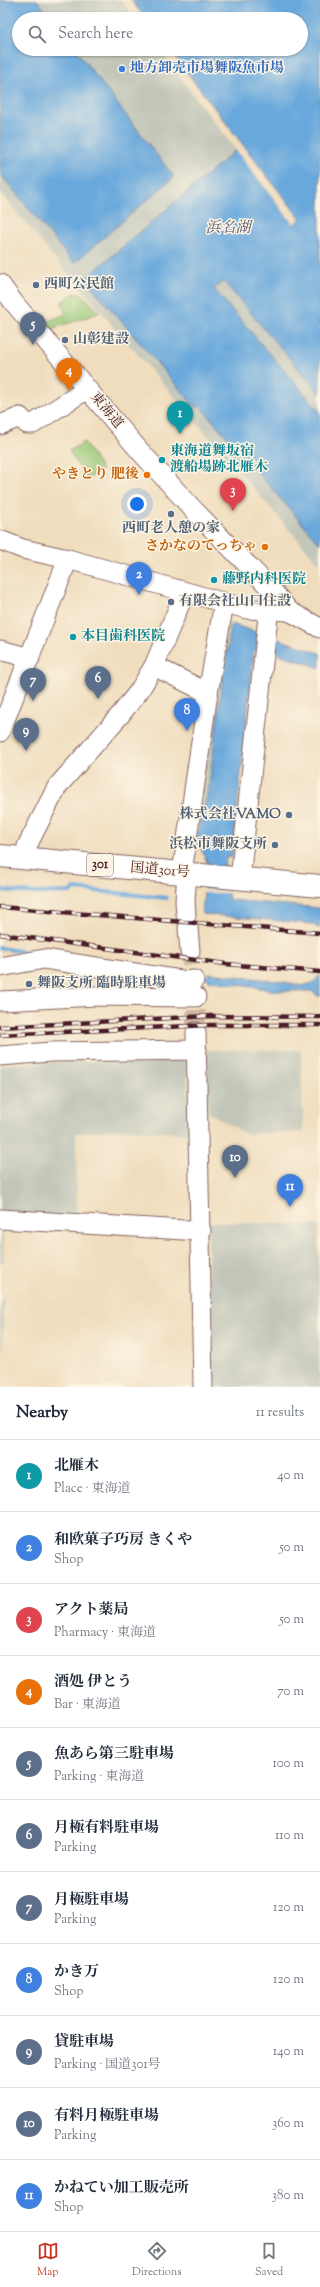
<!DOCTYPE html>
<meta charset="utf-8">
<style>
:root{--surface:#fff;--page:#f2f2f3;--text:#1f2937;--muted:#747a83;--line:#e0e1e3;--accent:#c8321e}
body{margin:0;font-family:"Sorts Mill Goudy","Noto Serif JP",serif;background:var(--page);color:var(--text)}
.you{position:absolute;left:137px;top:504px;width:14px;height:14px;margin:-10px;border:3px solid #fff;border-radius:50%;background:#1a73e8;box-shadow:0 0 0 6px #1a73e833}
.badge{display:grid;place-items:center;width:26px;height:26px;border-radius:50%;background:var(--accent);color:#fff;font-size:13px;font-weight:700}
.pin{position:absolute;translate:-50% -33px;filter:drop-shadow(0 1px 2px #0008)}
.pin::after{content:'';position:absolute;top:21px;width:14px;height:12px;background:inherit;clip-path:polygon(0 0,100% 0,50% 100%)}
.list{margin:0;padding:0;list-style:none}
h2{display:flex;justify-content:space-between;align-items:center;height:52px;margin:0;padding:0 16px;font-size:17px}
h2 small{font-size:13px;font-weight:400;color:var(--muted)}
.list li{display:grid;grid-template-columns:26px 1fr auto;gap:12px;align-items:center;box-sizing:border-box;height:72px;padding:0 16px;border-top:1px solid var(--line)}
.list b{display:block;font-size:15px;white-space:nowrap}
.list p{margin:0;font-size:13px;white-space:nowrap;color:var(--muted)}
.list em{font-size:13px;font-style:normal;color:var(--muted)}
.icon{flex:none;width:22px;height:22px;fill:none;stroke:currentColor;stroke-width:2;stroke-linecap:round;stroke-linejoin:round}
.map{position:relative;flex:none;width:320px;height:1387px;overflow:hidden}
.search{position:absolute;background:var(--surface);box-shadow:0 1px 3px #0004;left:12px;right:12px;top:12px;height:44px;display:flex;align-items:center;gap:10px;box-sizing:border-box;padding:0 14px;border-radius:22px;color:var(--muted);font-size:15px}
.sheet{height:844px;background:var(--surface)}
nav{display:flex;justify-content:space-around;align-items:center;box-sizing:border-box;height:56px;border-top:1px solid var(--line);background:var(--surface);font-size:11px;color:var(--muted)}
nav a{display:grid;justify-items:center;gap:2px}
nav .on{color:var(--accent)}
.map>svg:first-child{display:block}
.industrial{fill:#c2c6b9}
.green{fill:#98c775;stroke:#717350}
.water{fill:#69a8dc;stroke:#5a6484}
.pier{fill:#f0ddbd}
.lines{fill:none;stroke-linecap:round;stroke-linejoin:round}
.stream{stroke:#69a8dc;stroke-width:4}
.minor-tunnel{stroke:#cfb7a0;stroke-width:19;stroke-dasharray:19 10;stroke-linecap:butt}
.minor-casing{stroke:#84625e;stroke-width:21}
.highway-casing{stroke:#84625e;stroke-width:24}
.minor{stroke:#fff;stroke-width:19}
.highway{stroke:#fff;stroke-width:22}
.rail-casing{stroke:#4a1f2b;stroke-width:4.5}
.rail{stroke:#fcf5e5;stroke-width:3;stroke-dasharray:9;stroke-linecap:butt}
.shop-dot{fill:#3f7fe0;stroke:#fcf5e5;stroke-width:1.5}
.service-dot{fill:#5c6f8a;stroke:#fcf5e5;stroke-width:1.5}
.culture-dot{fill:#0f9aa8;stroke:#fcf5e5;stroke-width:1.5}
.food-dot{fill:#e8710a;stroke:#fcf5e5;stroke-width:1.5}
.labels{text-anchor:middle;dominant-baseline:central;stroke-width:3;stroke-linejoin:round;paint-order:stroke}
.shield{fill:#fcf5e5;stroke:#7f5f63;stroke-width:1}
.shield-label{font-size:13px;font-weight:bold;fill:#4a1f2b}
.shop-label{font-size:14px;font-weight:bold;fill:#366cbe;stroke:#fcf5e5;text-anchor:start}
.service-label{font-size:14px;font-weight:bold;fill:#4e5e75;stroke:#fcf5e5;text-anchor:start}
.street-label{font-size:14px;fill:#4a1f2b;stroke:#fcf5e5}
.culture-label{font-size:14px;font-weight:bold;fill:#0d838f;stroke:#fcf5e5;text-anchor:start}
.food-label{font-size:14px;font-weight:bold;fill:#c56008;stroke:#fcf5e5;text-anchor:end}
.water-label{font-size:15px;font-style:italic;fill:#565672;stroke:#fcf5e5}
</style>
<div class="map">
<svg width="320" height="1387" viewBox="0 0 320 1387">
<rect width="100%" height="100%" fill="#fcf5e5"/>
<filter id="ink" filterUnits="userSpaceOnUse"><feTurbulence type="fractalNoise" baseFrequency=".025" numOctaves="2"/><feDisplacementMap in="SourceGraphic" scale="8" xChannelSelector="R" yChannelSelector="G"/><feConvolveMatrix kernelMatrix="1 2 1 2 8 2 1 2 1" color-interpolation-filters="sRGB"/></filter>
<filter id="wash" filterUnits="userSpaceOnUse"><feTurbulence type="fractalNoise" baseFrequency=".012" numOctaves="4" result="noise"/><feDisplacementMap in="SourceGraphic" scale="16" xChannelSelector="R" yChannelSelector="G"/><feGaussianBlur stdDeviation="0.9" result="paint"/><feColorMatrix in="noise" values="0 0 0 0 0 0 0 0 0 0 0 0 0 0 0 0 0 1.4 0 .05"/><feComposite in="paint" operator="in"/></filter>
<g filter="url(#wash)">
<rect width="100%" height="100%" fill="#f0ddbd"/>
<g class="industrial">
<path d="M 37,0 L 121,0 L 135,19 L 52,19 Z"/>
<path d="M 75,49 L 158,49 L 236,150 L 85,280 L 196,408 L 200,406 L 320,544 L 320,565 L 73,280 L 0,192 L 0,174 L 74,263 L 174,177 Z"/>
<path d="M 222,281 L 320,394 L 320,412 L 214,289 Z"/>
<path d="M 225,622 L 232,624 L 222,683 L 209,788 L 196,838 Z"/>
<path d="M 206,1050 L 301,1050 L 303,1132 L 246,1134 L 208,1112 Z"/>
<path d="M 185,1060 L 187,1063 L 189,1134 L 125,1129 L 76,1133 L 77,1219 L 0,1214 L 0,1065 L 51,1062 Z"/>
<path d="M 208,1222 L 318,1225 L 320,1387 L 209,1387 Z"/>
<path d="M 0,1225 L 3,1225 L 4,1262 L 0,1262 Z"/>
<path d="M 0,1300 L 4,1300 L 0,1386 Z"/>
</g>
<g class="green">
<path d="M 75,293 L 83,295 L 99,313 L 48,330 L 43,323 L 66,314 L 61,302 Z"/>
<path d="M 84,442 L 102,470 L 87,479 L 69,451 Z"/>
</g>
<g class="water">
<path d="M 0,0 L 37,0 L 52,19 L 19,19 L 19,49 L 75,49 L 174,177 L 74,263 L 0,174 Z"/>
<path d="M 131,0 L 320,0 L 320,394 L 223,281 L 214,289 L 320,412 L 320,544 L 200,406 L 196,408 L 85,279 L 236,150 L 293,224 L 300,219 L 169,49 L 301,49 L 301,19 L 146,19 Z"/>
<path d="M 232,624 L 320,653 L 320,668 L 258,647 L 254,652 L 232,857 L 227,856 L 225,863 L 228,896 L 230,900 L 320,908 L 320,928 L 316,927 L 314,924 L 202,914 L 207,862 L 196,838 L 209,788 L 222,683 Z"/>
<path d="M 209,973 L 285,982 L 301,986 L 313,983 L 320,975 L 320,997 L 311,991 L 278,991 L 208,980 Z"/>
</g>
<g class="pier">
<path d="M 167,49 L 300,219 L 293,224 L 234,148 L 237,149 L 293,222 L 297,219 Z"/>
<path d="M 202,889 L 230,890 L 230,893 L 202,893 Z"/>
</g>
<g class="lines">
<g class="stream">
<path d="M 0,890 L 34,893 L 70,892 L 74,889 L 167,898"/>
<path d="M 0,948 L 31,953"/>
<path d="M 206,977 L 209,977"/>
</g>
</g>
</g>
<g filter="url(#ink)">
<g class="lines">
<g class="minor-tunnel">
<path d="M 190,951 L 192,964"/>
<path d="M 196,1010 L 196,1032"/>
</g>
<defs>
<g id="minor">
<path d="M 0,284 L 14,303 L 139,450 L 191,507 L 271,589 L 289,611 L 320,628"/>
<path d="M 0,425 L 20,417 L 27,424 L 33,424 L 87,389"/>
<path d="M 0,540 L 23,549 L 68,559 L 247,609 L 289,611"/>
<path d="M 0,650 L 30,658"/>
<path d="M 154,666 L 202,690 L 208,691"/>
<path d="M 0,732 L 68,559"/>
<path d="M 26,859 L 27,846 L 57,787 L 121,714 L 139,691 L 154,666 L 185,592"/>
<path d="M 182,873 L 208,693 L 224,603"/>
<path d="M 240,879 L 270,598"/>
<path d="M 186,915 L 185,901 L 187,873"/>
<path d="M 188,928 L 190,951"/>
<path d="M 0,967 L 44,959 L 187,981 L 194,980"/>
<path d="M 0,1001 L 96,996 L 196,997"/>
<path d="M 196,1032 L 203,1387"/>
<path d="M 0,1056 L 51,1052 L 197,1050"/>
<path d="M 0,1219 L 201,1231"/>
</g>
<path id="highway" d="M 0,856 L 320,886"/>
</defs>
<use href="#minor" class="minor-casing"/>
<use href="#highway" class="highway-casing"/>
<use href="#minor" class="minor"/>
<use href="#highway" class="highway"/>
<defs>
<g id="rail">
<path d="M 0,907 L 320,933"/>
<path d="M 0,934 L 226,964 L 320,972"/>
<path d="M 0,1027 L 209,1016 L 320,1017"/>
<path d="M 0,1035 L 209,1025 L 320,1025"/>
</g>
</defs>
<use href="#rail" class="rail-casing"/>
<use href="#rail" class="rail"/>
</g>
</g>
<circle class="shop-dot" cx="122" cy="69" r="4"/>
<g class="service-dot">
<circle cx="36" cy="285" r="4"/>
<circle cx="65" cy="340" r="4"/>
<circle cx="171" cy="514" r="4"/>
<circle cx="171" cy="602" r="4"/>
<circle cx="289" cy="815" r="4"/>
<circle cx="275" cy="845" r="4"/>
<circle cx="29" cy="984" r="4"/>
</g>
<g class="culture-dot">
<circle cx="162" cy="460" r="4"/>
<circle cx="214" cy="580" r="4"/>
<circle cx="73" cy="637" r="4"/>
</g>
<g class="food-dot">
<circle cx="147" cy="475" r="4"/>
<circle cx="265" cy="547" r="4"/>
</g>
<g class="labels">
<rect class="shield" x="87" y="854" width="26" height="22" rx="3"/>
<g class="shield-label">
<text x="100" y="865">301</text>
</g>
<g class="shop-label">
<text x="130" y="69">地方卸売市場舞阪魚市場</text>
</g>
<g class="service-label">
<text x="44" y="285">西町公民館</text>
<text x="73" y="340">山彰建設</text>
<text x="171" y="529" text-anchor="middle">西町老人憩の家</text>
<text x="179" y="602">有限会社山口住設</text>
<text x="281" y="815" text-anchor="end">株式会社VAMO</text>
<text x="267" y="845" text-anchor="end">浜松市舞阪支所</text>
<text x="37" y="984">舞阪支所 臨時駐車場</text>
</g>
<g class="street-label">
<text transform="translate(106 411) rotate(50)">東海道</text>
<text transform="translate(160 871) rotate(5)">国道301号</text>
</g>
<g class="culture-label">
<text x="170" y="452">東海道舞坂宿<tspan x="170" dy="16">渡船場跡北雁木</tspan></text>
<text x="222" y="580">藤野内科医院</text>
<text x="81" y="637">本目歯科医院</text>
</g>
<g class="food-label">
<text x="139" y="475">やきとり 肥後</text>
<text x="257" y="547">さかなのてっちゃ</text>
</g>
<g class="water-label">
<text x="228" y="228">浜名湖</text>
</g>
</g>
</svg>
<div class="you"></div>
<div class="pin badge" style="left:180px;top:434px;background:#0f9aa8">1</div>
<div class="pin badge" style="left:139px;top:595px;background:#3f7fe0">2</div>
<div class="pin badge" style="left:233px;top:511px;background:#e0444e">3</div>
<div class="pin badge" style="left:69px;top:391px;background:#e8710a">4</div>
<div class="pin badge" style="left:33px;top:345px;background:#5c6f8a">5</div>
<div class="pin badge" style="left:98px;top:699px;background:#5c6f8a">6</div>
<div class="pin badge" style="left:33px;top:701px;background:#5c6f8a">7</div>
<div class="pin badge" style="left:187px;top:731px;background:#3f7fe0">8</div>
<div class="pin badge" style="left:26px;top:751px;background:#5c6f8a">9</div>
<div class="pin badge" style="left:235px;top:1178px;background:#5c6f8a">10</div>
<div class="pin badge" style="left:290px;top:1207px;background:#3f7fe0">11</div>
<div class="search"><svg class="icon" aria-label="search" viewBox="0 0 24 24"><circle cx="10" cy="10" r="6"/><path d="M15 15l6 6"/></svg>Search here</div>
</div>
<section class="sheet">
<h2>Nearby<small>11 results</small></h2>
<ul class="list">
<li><span class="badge" style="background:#0f9aa8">1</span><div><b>北雁木</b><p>Place · 東海道</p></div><em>40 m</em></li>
<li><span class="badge" style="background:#3f7fe0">2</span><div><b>和欧菓子巧房 きくや</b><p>Shop</p></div><em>50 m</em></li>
<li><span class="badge" style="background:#e0444e">3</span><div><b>アクト薬局</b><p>Pharmacy · 東海道</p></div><em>50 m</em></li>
<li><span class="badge" style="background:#e8710a">4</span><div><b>酒処 伊とう</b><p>Bar · 東海道</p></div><em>70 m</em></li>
<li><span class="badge" style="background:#5c6f8a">5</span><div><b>魚あら第三駐車場</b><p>Parking · 東海道</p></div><em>100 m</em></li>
<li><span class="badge" style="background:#5c6f8a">6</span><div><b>月極有料駐車場</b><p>Parking</p></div><em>110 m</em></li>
<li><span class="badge" style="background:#5c6f8a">7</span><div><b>月極駐車場</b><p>Parking</p></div><em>120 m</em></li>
<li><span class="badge" style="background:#3f7fe0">8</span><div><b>かき万</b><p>Shop</p></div><em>120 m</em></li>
<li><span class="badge" style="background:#5c6f8a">9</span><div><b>貸駐車場</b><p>Parking · 国道301号</p></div><em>140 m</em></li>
<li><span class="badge" style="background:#5c6f8a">10</span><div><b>有料月極駐車場</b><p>Parking</p></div><em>360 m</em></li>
<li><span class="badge" style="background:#3f7fe0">11</span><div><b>かねてい加工販売所</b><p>Shop</p></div><em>380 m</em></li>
</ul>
</section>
<nav>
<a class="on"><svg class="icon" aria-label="map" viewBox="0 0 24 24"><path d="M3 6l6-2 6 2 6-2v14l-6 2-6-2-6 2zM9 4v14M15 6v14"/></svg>Map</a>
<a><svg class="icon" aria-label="directions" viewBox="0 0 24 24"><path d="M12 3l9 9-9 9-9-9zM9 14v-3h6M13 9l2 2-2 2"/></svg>Directions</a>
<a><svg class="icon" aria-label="saved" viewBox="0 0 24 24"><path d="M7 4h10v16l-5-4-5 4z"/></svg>Saved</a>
</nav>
